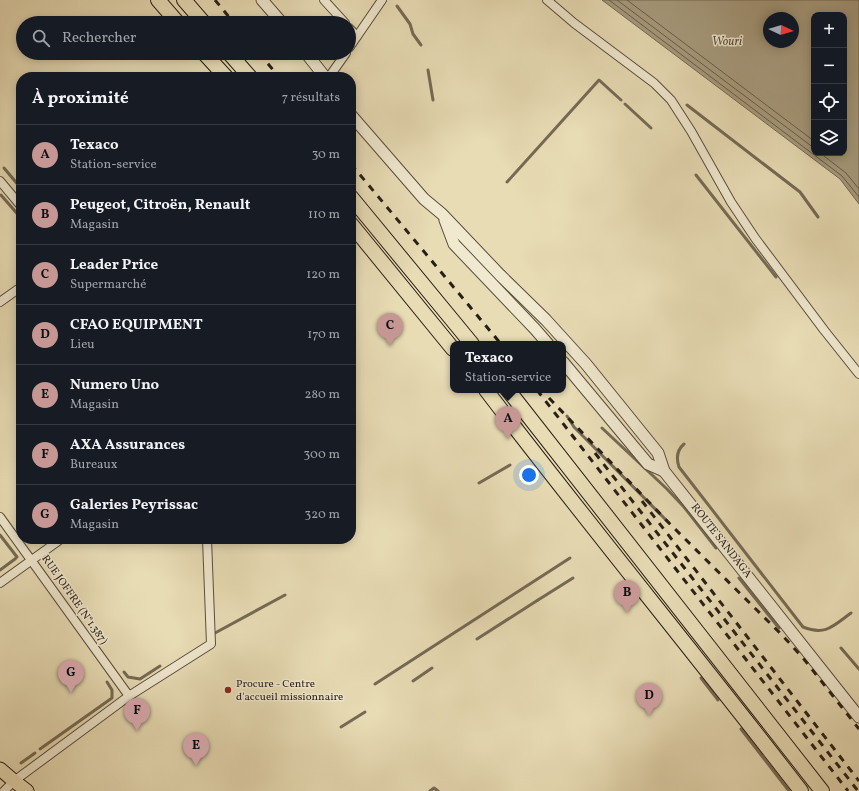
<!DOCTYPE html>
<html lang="fr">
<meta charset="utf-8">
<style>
:root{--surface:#171b24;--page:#20242c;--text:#f1f3f6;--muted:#9ea1a6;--line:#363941;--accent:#c59692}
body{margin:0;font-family:Vollkorn,serif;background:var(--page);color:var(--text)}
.controls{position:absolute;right:12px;top:12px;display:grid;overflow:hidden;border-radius:8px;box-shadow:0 2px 10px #0003}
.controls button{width:36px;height:36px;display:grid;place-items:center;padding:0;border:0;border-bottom:1px solid var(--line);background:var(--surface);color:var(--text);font:20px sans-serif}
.compass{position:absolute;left:763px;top:12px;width:36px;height:36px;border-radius:50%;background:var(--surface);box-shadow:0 2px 10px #0003;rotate:94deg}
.you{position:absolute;left:529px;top:475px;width:14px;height:14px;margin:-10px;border:3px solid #fff;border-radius:50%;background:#1a73e8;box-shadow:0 0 0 6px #1a73e833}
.badge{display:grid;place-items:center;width:26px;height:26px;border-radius:50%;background:var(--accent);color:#111;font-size:13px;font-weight:700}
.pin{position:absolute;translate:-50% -33px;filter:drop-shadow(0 1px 2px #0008)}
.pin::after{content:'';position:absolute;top:21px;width:14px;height:12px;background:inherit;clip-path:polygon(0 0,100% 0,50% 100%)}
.popup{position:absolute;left:450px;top:341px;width:116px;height:52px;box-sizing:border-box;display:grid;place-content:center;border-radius:8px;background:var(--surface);filter:drop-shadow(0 1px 3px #0005);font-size:13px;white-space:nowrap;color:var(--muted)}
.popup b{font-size:15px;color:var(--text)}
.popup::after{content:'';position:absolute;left:50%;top:100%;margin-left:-8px;border:8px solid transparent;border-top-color:var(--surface)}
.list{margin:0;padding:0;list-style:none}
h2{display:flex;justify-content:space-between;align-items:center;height:52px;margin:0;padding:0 16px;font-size:17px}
h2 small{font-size:13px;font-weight:400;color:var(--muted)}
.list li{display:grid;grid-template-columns:26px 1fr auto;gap:12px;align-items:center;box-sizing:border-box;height:60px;padding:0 16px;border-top:1px solid var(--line)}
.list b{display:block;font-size:15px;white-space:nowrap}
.list p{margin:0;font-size:13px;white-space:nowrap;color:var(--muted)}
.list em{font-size:13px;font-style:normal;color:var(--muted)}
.icon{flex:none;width:22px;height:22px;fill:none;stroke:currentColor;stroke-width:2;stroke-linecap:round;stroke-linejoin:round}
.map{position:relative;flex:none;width:859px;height:791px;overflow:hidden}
.search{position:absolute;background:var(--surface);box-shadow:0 2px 10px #0003;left:16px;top:16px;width:340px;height:44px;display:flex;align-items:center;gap:10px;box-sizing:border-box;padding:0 14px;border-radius:22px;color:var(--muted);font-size:15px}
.panel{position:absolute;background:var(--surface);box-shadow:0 2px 10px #0003;left:16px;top:72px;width:340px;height:472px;border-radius:16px}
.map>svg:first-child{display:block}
.water{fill:#a79c7f;stroke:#756a55;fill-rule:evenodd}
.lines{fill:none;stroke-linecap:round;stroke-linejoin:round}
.shore{stroke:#685e4b;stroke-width:1}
.stream{stroke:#756a55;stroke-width:3}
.minor-casing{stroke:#594e3e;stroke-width:10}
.tertiary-casing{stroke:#594e3e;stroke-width:13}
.primary-casing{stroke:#291f17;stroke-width:15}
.trunk-casing{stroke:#291f17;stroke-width:16}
.minor{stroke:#f0e8cf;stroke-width:8}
.tertiary{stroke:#f0e8cf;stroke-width:11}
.primary{stroke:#e8dcb5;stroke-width:13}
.trunk{stroke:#e8dcb5;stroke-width:14}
.rail{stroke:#291f17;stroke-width:3;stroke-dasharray:7 7;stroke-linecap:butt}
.poi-dot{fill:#8f2418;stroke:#f0e8cf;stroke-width:1.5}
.labels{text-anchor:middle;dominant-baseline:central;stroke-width:3;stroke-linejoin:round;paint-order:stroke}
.street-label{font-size:11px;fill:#291f17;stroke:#f0e8cf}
.poi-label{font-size:11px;fill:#291f17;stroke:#f0e8cf;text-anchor:start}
.water-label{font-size:12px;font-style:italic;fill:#554b3b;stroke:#f0e8cf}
</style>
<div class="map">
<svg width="859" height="791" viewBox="0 0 859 791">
<rect width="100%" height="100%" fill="#e8dcb5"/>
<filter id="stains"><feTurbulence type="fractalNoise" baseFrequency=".005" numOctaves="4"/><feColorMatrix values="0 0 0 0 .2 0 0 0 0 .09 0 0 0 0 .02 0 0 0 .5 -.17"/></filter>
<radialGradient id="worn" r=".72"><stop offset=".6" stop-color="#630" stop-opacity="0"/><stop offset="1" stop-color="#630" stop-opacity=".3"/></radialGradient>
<path class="water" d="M 602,0 L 859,0 L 859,204 L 840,179 ZM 814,15 L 844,15 L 844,153 L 814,153 ZM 769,18 L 793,18 L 793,42 L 769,42 Z"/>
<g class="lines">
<g class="shore">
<path d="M 609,0 L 842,176 L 859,197"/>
<path d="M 617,0 L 814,148"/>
<path d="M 627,0 L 814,141"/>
<path d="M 820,153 L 846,173 L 859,189"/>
</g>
<g class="stream">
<path d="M 397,6 L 410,24 L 413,34 L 421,45"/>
<path d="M 428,70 L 433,100"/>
<path d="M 625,104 L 651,128"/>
<path d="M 687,105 L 800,192 L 818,217"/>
<path d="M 4,168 L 20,187"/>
<path d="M 696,175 L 776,277"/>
<path d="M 507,182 L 599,80 L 621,100"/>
<path d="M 1,195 L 21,218"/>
<path d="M 567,416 L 574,427 L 669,523"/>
<path d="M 602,428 L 667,489 L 684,507 L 716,548"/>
<path d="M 684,444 C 677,450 676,458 679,467 L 803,627 C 826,636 833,626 851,613"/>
<path d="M 479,483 L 510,465"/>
<path d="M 0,535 L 17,557 L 15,559 L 0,570"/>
<path d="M 739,578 L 779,628"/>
<path d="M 538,600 L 573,578"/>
<path d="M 215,633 L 285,595"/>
<path d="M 477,639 L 538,600"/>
<path d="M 841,648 L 859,669"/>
<path d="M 124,672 L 128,677 L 140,679 L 160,666"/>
<path d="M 701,678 L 718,700"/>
<path d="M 413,681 L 432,668"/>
<path d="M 375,684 L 570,558"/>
<path d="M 341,727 L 365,712"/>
<path d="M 741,729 L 789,791"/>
<path d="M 40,749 L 112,698 L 112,690 L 107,682"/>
<path d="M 21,763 L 35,753"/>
<path d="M 430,791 L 434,788 L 438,791"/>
</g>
<defs>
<g id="minor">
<path d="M 324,0 L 345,23"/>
<path d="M 547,0 L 574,23 L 654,83 L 671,100 L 691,131 L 731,202 L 755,238 L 824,330 L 859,374"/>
<path d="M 349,28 L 357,36"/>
<path d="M 349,48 L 382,0"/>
<path d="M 329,77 L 346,53"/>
<path d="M 0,181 L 21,206"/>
<path d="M 0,302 L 21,287"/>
<path d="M 0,517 L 129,696"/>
<path d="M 0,583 L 61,539"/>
<path d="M 4,791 L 14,781 L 129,696 L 211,644 L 207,539"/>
</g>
<g id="tertiary">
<path d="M 262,0 L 282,23"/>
<path d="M 306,53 L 325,77"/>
<path d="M 351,115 L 424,199 L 442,214 L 500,275 L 546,320 L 586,364 L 658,453 L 664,471 L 859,717"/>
<path d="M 445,220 L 454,244 L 535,329 L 548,344"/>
<path d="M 563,362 L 648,464 L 664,471"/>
</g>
<path id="primary" d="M 0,769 L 14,781 L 27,791"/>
<g id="trunk">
<path d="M 158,0 L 178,23"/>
<path d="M 184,0 L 204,23"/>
<path d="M 204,53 L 226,77"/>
<path d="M 229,53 L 250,77"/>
<path d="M 351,197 L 472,344"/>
<path d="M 351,224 L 453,349"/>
<path d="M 486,390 C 589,525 697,656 801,791"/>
<path d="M 508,390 L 822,791"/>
</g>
</defs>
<use href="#minor" class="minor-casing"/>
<use href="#tertiary" class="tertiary-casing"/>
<use href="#primary" class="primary-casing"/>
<use href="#trunk" class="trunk-casing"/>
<use href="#minor" class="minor"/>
<use href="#tertiary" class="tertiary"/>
<use href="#primary" class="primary"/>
<use href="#trunk" class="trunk"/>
<g class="rail">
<path d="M 215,0 L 234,23"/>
<path d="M 259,53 L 279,77"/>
<path d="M 351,164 L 501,344"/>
<path d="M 537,390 L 848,791"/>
<path d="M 549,398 L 669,523 L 782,635 L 803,658 L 859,729"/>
<path d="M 595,453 L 858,791"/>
<path d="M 642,501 L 859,781"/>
</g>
</g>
<circle class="poi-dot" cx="228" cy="690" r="4"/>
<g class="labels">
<g class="street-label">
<text transform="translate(721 541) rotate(52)">ROUTE SANDAGA</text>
<text transform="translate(74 600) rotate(55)">RUE JOFFRE (N°1.387)</text>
</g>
<g class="poi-label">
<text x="236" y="684">Procure - Centre<tspan x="236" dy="13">d'accueil missionnaire</tspan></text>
</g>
<g class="water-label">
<text x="727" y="42">Wouri</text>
</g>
</g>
<rect width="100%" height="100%" filter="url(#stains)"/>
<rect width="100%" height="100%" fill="url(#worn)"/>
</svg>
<div class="controls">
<button>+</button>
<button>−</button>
<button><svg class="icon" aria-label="locate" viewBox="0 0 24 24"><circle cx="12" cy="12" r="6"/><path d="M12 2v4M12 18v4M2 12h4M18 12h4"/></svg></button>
<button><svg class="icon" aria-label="layers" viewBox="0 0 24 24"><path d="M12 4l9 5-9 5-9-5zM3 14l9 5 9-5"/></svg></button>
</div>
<svg class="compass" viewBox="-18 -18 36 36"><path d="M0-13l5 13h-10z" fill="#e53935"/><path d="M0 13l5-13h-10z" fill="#9ea1a6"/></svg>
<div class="you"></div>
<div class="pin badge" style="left:508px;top:439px">A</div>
<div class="popup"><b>Texaco</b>Station-service</div>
<div class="pin badge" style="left:627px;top:613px">B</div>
<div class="pin badge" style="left:390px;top:346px">C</div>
<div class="pin badge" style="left:649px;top:716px">D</div>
<div class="pin badge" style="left:196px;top:766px">E</div>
<div class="pin badge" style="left:137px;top:731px">F</div>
<div class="pin badge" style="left:71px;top:693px">G</div>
<div class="search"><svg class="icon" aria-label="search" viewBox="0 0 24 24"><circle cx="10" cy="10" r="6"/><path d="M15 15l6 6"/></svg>Rechercher</div>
<section class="panel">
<h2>À proximité<small>7 résultats</small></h2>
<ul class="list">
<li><span class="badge">A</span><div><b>Texaco</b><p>Station-service</p></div><em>30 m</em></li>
<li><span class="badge">B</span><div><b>Peugeot, Citroën, Renault</b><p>Magasin</p></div><em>110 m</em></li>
<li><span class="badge">C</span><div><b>Leader Price</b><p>Supermarché</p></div><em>120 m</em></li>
<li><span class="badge">D</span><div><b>CFAO EQUIPMENT</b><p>Lieu</p></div><em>170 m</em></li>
<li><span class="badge">E</span><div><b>Numero Uno</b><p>Magasin</p></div><em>280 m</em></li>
<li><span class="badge">F</span><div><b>AXA Assurances</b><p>Bureaux</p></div><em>300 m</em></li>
<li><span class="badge">G</span><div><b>Galeries Peyrissac</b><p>Magasin</p></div><em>320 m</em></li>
</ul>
</section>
</div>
